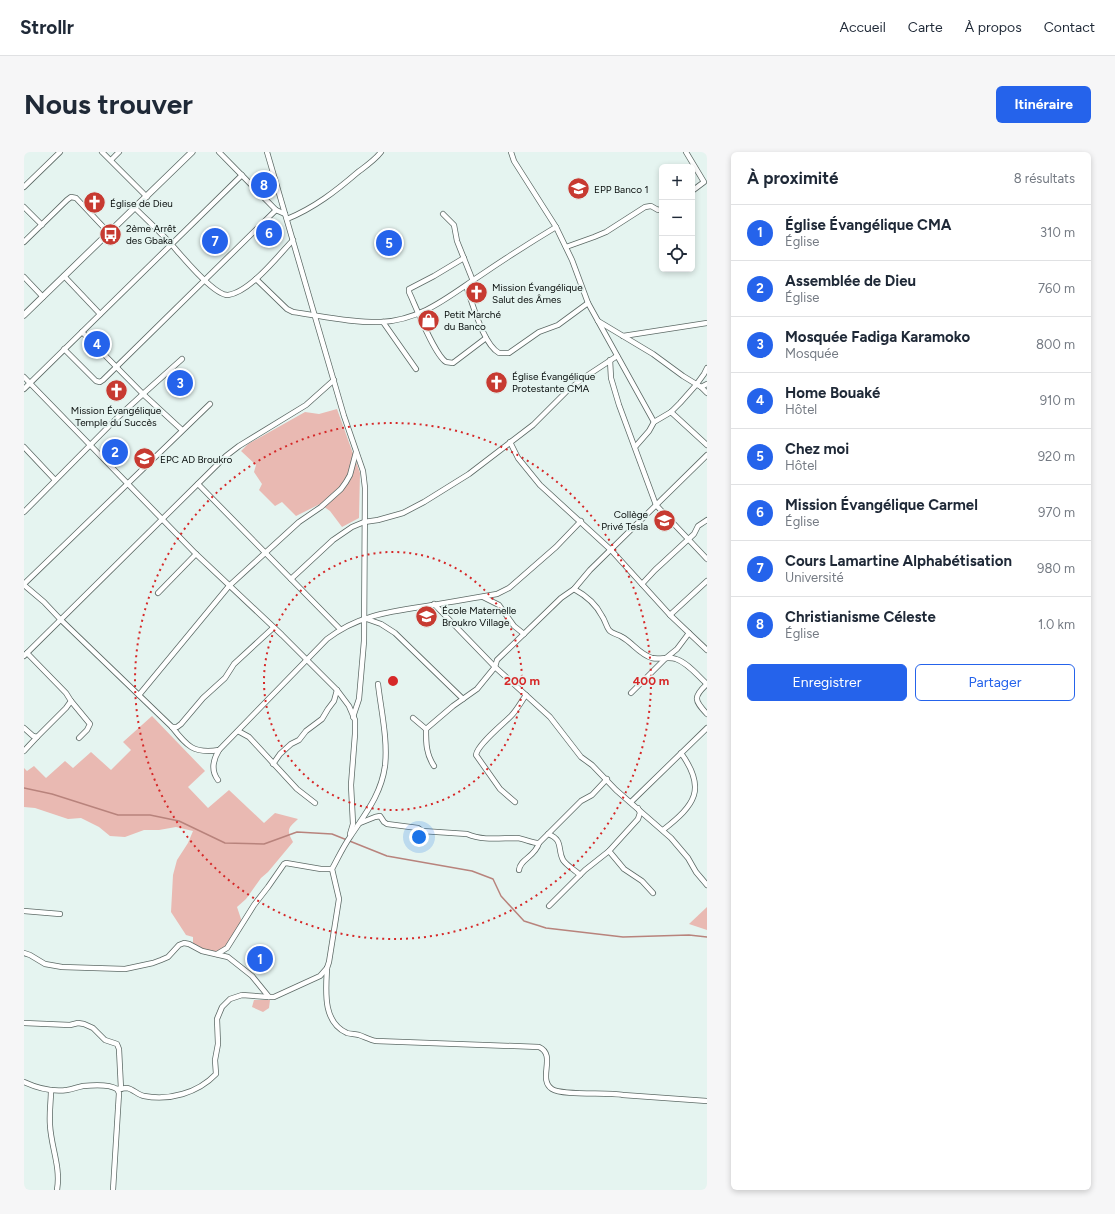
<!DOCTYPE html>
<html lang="fr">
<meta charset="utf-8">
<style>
:root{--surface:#fff;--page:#f6f6f7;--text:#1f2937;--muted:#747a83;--line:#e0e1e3;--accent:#2563eb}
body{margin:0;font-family:Figtree,sans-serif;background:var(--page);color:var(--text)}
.controls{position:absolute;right:12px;top:12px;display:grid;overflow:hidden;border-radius:6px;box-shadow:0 2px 6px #0003}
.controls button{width:36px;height:36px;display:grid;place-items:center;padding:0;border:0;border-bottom:1px solid var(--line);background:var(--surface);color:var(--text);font:20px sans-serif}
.you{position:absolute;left:395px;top:685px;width:14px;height:14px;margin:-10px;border:3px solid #fff;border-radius:50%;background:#1a73e8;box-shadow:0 0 0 6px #1a73e833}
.badge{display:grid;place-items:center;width:26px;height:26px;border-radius:50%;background:var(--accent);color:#fff;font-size:13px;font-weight:700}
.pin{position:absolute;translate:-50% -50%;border:2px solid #fff;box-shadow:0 1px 4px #0006}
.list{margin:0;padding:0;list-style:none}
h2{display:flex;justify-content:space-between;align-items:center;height:52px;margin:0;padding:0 16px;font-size:17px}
h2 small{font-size:13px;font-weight:400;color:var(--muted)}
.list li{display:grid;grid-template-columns:26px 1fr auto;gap:12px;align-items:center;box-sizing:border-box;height:56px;padding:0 16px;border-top:1px solid var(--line)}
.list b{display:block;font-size:15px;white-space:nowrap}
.list p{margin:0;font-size:13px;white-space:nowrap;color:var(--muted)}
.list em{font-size:13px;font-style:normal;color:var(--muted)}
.actions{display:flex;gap:8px;padding:12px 16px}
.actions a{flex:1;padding:9px 0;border:1px solid var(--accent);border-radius:6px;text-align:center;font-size:14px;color:var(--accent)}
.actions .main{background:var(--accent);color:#fff}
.icon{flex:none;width:22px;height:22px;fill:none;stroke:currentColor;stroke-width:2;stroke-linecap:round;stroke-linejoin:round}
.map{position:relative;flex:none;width:683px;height:1038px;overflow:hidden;border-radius:6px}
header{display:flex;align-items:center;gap:24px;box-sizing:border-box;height:56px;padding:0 20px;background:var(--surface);border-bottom:1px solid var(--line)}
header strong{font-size:19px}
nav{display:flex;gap:22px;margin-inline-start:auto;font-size:14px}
.intro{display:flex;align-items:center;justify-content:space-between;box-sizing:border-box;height:96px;padding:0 24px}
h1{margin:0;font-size:28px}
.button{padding:10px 18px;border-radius:6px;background:var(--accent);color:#fff;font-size:14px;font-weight:700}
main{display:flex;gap:24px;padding:0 24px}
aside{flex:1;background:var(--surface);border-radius:6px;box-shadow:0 2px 6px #0003}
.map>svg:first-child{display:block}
.green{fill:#e9b9b2}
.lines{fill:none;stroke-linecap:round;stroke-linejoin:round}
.stream{stroke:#b8837c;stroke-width:1.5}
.minor-casing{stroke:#5d6a66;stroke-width:6}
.tertiary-casing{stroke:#5d6a66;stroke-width:7}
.minor{stroke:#fff;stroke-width:4.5}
.tertiary{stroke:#fff;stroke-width:5.5}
.ring{fill:none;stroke:#d62828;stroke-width:2;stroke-dasharray:2 4}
.labels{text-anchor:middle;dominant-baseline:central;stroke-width:3.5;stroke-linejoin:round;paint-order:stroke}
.poi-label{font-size:10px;fill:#090e0d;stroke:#e5f4f0;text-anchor:start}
.centre{fill:#d62828;stroke:#e5f4f0;stroke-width:2}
.ring-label{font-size:12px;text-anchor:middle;font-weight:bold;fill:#d62828;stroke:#e5f4f0;stroke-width:3.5;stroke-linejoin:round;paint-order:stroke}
</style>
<header>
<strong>Strollr</strong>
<nav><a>Accueil</a><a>Carte</a><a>À propos</a><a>Contact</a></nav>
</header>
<div class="intro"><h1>Nous trouver</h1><a class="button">Itinéraire</a></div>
<main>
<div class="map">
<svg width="683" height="1038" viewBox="0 0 683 1038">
<rect width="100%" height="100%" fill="#e5f4f0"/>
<g class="green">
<path d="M 313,257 L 336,321 L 335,366 L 318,375 L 306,359 L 296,352 L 272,364 L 258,350 L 251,354 L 235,338 L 238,332 L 230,320 L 232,313 L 217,299 L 224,292 L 281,260 L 295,262 Z"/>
<path d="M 128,564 L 181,619 L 164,635 L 184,656 L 205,638 L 240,671 L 251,661 L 274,667 C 264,676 262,678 269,690 L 244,720 L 237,726 L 222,747 L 213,755 L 218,770 L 203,797 L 195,801 L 175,796 L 169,791 L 169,785 L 162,783 L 147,760 L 149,723 L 153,708 L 164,691 L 169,679 L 152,675 L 135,678 L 120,678 L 101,685 L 86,684 L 75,675 L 57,666 L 44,667 L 11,656 L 0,655 L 0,616 L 3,619 L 10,614 L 22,626 L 41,609 L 49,616 L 67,600 L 87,618 L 107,598 L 99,590 Z"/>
<path d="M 683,755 L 683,778 L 665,772 Z"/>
<path d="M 230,848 L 246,848 L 245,856 L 239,860 L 228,855 Z"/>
</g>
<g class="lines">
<path class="stream" d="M 0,636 L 28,642 L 94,663 L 126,663 L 155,669 L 201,691 L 240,692 L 273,680 L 308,682 L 363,704 L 448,719 L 469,727 L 477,744 L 500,769 L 522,776 L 599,785 L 665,783 L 683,785"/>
<defs>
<g id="minor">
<path d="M 78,0 L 123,45"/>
<path d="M 195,0 L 252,58 L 261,62"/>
<path d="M 243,0 L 320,264 L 339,319 L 341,336 L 340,489 L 335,547 L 329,565"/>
<path d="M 487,0 L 490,9 L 532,75 L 548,108 L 564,151 L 630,270"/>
<path d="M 662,0 L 680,30 L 668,39"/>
<path d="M 87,8 L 95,0"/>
<path d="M 0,35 L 36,0"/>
<path d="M 0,55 L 18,73"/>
<path d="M 111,56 C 123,68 136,80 148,93 C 157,103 190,144 204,143 C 226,140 254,104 269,88"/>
<path d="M 419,62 L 430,73 L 433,89 L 449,129"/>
<path d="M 263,67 C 290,56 312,39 334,20 C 342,14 351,8 357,0"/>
<path d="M 0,90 L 43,48 L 47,45 L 52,46 L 85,81"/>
<path d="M 542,95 L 570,85 L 582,80 L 621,55 L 627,54 L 634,58 L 638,57"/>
<path d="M 440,106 L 410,124 L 385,137 L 385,140 C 392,155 410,202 422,210 L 429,211 L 462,186"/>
<path d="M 40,124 L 76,162"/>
<path d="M 0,125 L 19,145"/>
<path d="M 232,127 L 263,157 L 269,160 C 298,164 328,171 357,170 C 398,168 425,144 457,123 C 482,106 507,90 532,75"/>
<path d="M 442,134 C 449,152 459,192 475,201 L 485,201 L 515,180 L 534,173 L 564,151"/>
<path d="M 574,169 L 629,202 L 659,224 L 677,235 L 683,241"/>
<path d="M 359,170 L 392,217"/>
<path d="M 58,180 L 119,242 L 158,278"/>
<path d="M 599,184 L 683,171"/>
<path d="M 40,197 L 72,229 L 76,230 L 79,228 L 252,58"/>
<path d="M 586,208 L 587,226 L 595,253 L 632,353 L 683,407"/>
<path d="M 0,225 L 172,402 L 258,483 L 313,538 L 325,554 L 331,568 L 331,582 L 327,633 L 329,672 L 326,682"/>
<path d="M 677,235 L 683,232"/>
<path d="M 0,237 L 218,23"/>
<path d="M 647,260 L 683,293"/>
<path d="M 486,290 L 494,306 L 516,333 L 587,398 L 646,463 L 683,498"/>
<path d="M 0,295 L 31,328"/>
<path d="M 611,295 L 625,279 L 630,270 L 647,260 L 656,251 L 672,233 L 680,222 L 683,216"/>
<path d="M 174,332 L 316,477"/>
<path d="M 0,360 L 94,265 L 119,242 L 158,207"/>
<path d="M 267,427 L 309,388 L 328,375 L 340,370 L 354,368 L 379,361 L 400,350 L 445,322 L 509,273 L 543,239 L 558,227 L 593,204"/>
<path d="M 0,432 L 186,252"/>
<path d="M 618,432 L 631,418 L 670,382 L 674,374 L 683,368"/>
<path d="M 0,433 L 20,450 L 37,468 L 148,575 C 163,594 169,602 195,598 L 303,487 C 335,462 370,459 409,453 C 430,449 452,446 473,442 L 485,436 L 532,395 L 557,369"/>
<path d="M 550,437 C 561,443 572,452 578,464 C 581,468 582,474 585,478 C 588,482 594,482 598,485 C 609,491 615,502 628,506 C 636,508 645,504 652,507 C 664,511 674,524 683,532"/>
<path d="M 134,441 L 172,402"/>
<path d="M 459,445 L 475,453 L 490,474 L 500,482"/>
<path d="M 410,452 L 471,515 L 526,565 L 557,605 L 568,613 L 592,638 L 647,686 L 664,706 L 672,720 L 683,733"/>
<path d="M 646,463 L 683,429"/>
<path d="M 340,466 L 357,472 L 371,481 L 439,547"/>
<path d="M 0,504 L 202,304 L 215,294 L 282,253 L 310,228"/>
<path d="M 683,532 C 669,545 670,548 683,562"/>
<path d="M 607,541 L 642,506 L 653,497 L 665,481"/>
<path d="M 115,543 L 205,434 L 275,370 L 297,355 L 317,337 L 322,330 L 326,323 L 332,300"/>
<path d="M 47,549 L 66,572 L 63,578 L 55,586"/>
<path d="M 389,566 L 402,577 C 402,591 402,602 410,614"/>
<path d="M 148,575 L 153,575 L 157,572 L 179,546 L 201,526 L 210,512 L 249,476"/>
<path d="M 0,576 L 9,584 L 13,585 L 42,556 L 47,549 L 42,541 L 3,501"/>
<path d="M 402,577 L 429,554 L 453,537 L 471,515 L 473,508 L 537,446 L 550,437 L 566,418 L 683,303"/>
<path d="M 214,579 L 225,585 L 273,637 L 291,651"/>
<path d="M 0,599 L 13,585"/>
<path d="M 249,612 L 256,602 L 267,592 L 275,588 L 282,579 L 298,567 L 304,557 L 310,549 L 313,538"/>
<path d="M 194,628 C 187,619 189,608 195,598"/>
<path d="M 491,650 L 476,637 L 452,603 C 453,593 479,572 487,564 C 493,558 497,550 502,543"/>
<path d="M 607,650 L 683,576"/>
<path d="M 336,671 L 351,665 L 356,664 L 360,670 L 363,672 L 394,676 L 398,679 L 443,682 C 459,689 476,686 493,686 C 501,687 508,691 515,691 L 557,649 L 568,643 L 583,627"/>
<path d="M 639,678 C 671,653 683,637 657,601"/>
<path d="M 524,682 C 540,688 533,697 539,708 C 543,714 551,718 556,723"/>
<path d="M 585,699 L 600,717 L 618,729 L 629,741"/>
<path d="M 495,718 C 496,707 511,705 515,691"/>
<path d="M 525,754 L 561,718 L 585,699 L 614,667 L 616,661 L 614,656"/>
<path d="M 0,759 L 36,762"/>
<path d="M 0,801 L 6,803 L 21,812 L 38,815 L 101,817 L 129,811 L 137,808 L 144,805 L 155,793 L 160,791 L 165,792 L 178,799 L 204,805 L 228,824 L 245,845 L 250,845 L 296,824 L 303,816 L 305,810 L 315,747 L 308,717 C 314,706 319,695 326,685 C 341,662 357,643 361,614 C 364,588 357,558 354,532"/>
<path d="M 193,802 L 203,796 L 230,753 L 244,735 L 260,712 L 262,711 L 297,717 L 308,717"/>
<path d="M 303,816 C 302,838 298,870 323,881 C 326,882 331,882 335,883 C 341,885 346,888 352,889 L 515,895 C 533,903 513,927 528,937 C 539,944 583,940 599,943 L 683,949"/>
<path d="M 0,871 L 46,873 L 54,871 L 60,872 L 69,876 L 81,888 L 93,892 L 95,897 L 97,937"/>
<path d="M 0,930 C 13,936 29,940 43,938 C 49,937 54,935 59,934 C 69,933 85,932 93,937 L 95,941 L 89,1038"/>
<path d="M 93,937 C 96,937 100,936 103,936 C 109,937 114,943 120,944 C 145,949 174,941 192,922 L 191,908 L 194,892 L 193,867 L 198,855 L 206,847 L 218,843 L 245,845"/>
<path d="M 27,938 C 27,949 25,961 26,973 C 27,995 37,1015 33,1038"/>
</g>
<path id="tertiary" d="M 0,163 L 168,0"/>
</defs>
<use href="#minor" class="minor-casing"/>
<use href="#tertiary" class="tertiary-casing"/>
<use href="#minor" class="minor"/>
<use href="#tertiary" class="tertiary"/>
</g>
<g class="ring">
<circle cx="369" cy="529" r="129"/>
<circle cx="369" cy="529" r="258"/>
</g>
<defs>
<symbol id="school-disc" viewBox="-11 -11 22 22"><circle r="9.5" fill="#c73a31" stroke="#e5f4f0"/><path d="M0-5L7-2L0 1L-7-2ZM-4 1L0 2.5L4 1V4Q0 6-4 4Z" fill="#fff"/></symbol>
<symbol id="church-disc" viewBox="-11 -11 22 22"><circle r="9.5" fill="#c73a31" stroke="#e5f4f0"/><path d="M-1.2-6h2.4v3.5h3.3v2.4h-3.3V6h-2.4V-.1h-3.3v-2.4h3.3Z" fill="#fff"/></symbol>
<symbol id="bus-disc" viewBox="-11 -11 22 22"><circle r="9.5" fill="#c73a31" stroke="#e5f4f0"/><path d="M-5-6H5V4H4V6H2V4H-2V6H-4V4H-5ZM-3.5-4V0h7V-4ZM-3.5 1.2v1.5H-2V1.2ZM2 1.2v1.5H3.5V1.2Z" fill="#fff"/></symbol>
<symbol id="shop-disc" viewBox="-11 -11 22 22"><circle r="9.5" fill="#c73a31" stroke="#e5f4f0"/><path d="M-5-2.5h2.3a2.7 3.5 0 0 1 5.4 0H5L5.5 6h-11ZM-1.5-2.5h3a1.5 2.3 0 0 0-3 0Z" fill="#fff"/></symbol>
</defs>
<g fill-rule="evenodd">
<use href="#school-disc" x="542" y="24" width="25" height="25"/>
<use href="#church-disc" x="58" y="38" width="25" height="25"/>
<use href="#bus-disc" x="74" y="70" width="25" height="25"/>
<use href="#church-disc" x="440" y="128" width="25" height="25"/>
<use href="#shop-disc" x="392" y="156" width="25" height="25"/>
<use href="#church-disc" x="460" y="218" width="25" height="25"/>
<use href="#church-disc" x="80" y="226" width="25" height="25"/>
<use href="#school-disc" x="108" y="294" width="25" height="25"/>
<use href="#school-disc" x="628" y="356" width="25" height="25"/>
<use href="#school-disc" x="390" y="452" width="25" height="25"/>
</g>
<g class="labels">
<g class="poi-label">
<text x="570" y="37">EPP Banco 1</text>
<text x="86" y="51">Église de Dieu</text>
<text x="102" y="76">2ème Arrêt<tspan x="102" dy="12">des Gbaka</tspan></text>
<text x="468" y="135">Mission Évangélique<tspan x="468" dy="12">Salut des Âmes</tspan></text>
<text x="420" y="162">Petit Marché<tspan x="420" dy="12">du Banco</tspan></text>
<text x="488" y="224">Église Évangélique<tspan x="488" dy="12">Protestante CMA</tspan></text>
<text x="92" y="258" text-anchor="middle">Mission Évangélique<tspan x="92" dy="12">Temple du Succès</tspan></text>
<text x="136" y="307">EPC AD Broukro</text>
<text x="624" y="362" text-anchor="end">Collège<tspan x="624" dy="12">Privé Tesla</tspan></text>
<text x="418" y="458">École Maternelle<tspan x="418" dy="12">Broukro Village</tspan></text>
</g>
</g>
<circle cx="369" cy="529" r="6" class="centre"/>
<g class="ring-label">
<text x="498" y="533">200 m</text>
<text x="627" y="533">400 m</text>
</g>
</svg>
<div class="controls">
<button>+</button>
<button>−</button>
<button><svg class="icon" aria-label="locate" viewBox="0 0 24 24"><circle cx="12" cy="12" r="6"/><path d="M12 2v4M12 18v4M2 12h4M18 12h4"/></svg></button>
</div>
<div class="you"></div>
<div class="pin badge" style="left:236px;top:807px">1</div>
<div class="pin badge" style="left:91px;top:300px">2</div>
<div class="pin badge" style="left:156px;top:231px">3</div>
<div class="pin badge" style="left:73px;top:192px">4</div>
<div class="pin badge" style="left:365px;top:91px">5</div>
<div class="pin badge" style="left:245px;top:81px">6</div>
<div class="pin badge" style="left:191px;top:89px">7</div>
<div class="pin badge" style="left:240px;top:33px">8</div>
</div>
<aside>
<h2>À proximité<small>8 résultats</small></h2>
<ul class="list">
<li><span class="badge">1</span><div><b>Église Évangélique CMA</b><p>Église</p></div><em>310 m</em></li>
<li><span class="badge">2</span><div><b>Assemblée de Dieu</b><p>Église</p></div><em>760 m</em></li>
<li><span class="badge">3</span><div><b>Mosquée Fadiga Karamoko</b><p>Mosquée</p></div><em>800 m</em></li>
<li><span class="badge">4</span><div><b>Home Bouaké</b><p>Hôtel</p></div><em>910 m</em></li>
<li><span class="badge">5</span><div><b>Chez moi</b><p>Hôtel</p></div><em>920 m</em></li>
<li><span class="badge">6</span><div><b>Mission Évangélique Carmel</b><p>Église</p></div><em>970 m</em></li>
<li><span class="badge">7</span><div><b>Cours Lamartine Alphabétisation</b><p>Université</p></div><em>980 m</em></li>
<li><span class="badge">8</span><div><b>Christianisme Céleste</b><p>Église</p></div><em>1.0 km</em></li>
</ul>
<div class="actions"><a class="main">Enregistrer</a><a>Partager</a></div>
</aside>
</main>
